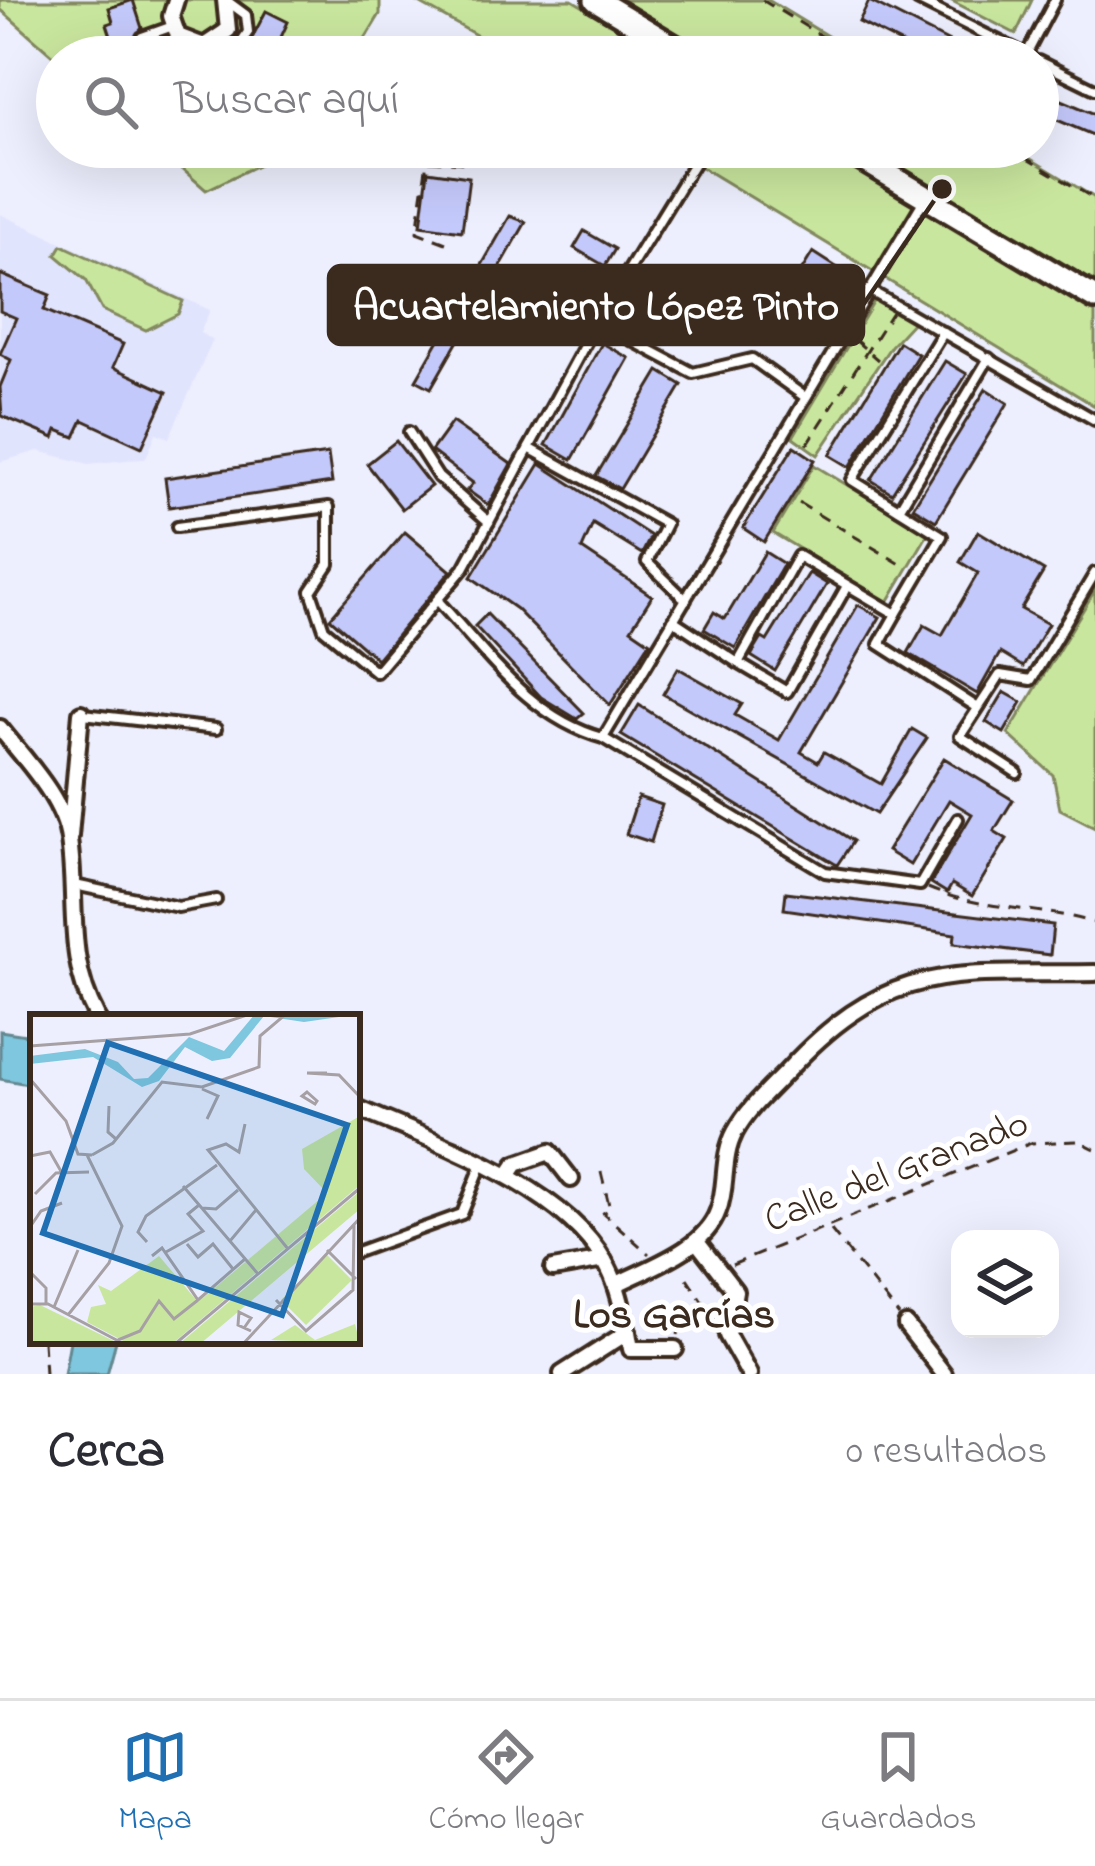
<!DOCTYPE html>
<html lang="es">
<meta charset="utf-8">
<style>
:root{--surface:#fff;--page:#f2f2f3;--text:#2b2b33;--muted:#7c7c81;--line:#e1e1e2;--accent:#1f6fb2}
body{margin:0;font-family:"Indie Flower",sans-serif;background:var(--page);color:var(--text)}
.controls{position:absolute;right:36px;bottom:36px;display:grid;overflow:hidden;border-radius:24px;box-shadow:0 12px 48px #0002}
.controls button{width:108px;height:108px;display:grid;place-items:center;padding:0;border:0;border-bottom:3px solid var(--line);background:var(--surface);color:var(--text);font:60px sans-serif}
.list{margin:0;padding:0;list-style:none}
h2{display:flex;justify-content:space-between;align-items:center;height:156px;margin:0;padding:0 48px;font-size:51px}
h2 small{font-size:39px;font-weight:400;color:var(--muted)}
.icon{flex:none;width:66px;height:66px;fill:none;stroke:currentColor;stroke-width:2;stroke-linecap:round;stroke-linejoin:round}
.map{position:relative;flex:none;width:1095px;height:1374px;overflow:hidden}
.search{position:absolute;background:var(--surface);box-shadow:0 12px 48px #0002;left:36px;right:36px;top:36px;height:132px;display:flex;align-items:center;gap:30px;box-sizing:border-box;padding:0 42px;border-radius:66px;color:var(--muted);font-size:45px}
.sheet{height:324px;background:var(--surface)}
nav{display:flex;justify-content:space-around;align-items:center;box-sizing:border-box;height:168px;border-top:3px solid var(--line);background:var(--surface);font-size:33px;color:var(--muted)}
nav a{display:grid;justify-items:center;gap:6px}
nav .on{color:var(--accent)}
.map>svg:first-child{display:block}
.built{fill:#e1e4fd}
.green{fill:#c9e69e;stroke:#82885e;stroke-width:3}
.water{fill:#7ec7de;stroke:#638891;stroke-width:3}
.building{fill:#c4c9fb;stroke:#3b2a1e;stroke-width:3}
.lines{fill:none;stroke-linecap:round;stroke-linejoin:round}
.lane-casing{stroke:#3b2a1e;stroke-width:16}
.street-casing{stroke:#3b2a1e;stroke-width:22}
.secondary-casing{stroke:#3b2a1e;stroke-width:30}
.path{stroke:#3b2a1e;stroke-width:3;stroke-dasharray:12 9;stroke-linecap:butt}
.lane{stroke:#fff;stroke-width:8}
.street{stroke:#fff;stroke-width:14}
.secondary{stroke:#fff;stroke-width:21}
.labels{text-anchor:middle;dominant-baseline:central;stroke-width:10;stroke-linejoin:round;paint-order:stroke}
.street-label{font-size:39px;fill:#3b2a1e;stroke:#fff}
.neighbourhood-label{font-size:42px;font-weight:bold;fill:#3b2a1e;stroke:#fff}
.inset-road{fill:none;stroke:#a6a0a4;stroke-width:3}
.view{fill:#1f6fb2;fill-opacity:0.15;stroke:#1f6fb2;stroke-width:6}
.inset-edge{fill:none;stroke:#3b2a1e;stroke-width:6}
.leader{fill:none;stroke:#3b2a1e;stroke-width:4.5}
.callout-dot{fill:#3b2a1e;stroke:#fff;stroke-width:4.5}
.callout{fill:#3b2a1e;stroke:#3b2a1e;stroke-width:4.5}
.callout-label{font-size:42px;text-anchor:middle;font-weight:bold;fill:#fff}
</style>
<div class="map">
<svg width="1095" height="1374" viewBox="0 0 1095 1374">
<rect width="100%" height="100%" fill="#edeffe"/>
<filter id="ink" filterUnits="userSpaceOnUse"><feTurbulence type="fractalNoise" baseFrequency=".00833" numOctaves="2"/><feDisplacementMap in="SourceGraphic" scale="24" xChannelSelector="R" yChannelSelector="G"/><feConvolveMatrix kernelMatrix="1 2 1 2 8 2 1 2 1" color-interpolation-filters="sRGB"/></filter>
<g filter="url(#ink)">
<path class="built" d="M 0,214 L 210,310 L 200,333 L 213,340 L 169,438 L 156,433 L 146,458 L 89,464 L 38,451 L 0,462 Z"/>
<g class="green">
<path d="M 0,0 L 380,0 L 380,14 L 354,57 L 57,59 L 0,9 Z"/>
<path d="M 414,0 L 572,0 L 667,57 L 515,57 Z"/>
<path d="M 621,0 L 768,0 L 862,57 L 716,57 Z"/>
<path d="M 950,0 L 1032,0 L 1016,34 Z"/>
<path d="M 157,147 L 295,147 L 206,190 Z"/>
<path d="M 668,147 L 817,147 L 1095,313 L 1095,406 Z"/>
<path d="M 867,147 L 1011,147 L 1095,198 L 1095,284 Z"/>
<path d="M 62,245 L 183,301 L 178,314 L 146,330 L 102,310 L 86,280 L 56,255 Z"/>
<path d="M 876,298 L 915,320 L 891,346 L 818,455 L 793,437 Z"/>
<path d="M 814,465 L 928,534 L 888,602 L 773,533 Z"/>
<path d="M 1095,590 L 1095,827 L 1060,809 L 1053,775 L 1008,734 Z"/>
</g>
<g class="water">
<path d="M 0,1031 L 33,1036 L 33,1085 L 0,1079 Z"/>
<path d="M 70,1341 L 116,1341 L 107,1374 L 64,1374 Z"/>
</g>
<g class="building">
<path d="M 133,0 L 142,28 L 134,39 L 142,47 L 116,52 L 107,24 L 113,22 L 109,8 Z"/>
<path d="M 869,1 L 979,57 L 928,57 L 859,22 Z"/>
<path d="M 266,11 L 288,22 L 281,37 L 289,41 L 281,57 L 246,49 Z"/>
<path d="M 1038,90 L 1095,114 L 1095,136 L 1038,112 Z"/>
<path d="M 428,171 L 469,177 L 462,231 L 421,225 Z"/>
<path d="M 510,216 L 526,222 L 431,388 L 416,380 Z"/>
<path d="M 584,231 L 615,249 L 605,266 L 574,248 Z"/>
<path d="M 813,252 L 861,283 L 838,319 L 818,306 L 812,316 L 784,299 Z"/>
<path d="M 0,274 L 50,295 L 44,310 L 123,344 L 113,367 L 167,392 L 142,447 L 83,420 L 75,437 L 57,430 L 54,438 L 2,416 L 0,387 L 11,360 L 0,354 L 16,318 L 0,311 Z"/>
<path d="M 899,342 L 918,354 L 850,467 L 830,455 Z"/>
<path d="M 602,343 L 629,358 L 572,460 L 546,445 Z"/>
<path d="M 945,361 L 967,374 L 892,493 L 871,480 Z"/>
<path d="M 659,371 L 682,385 L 620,489 L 596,476 Z"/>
<path d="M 986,389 L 1008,403 L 936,521 L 913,507 Z"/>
<path d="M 452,422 L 511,464 L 488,505 L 467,490 L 473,483 L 431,451 Z"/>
<path d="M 396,441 L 431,486 L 402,509 L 367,464 Z"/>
<path d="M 794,446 L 815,460 L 764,542 L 743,528 Z"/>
<path d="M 328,454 L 332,483 L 169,507 L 165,478 Z"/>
<path d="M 540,464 L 651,536 L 642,554 L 593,524 L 582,549 L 652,596 L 631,629 L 650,642 L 610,705 L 516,609 L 471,577 Z"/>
<path d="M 978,531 L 1044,571 L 1021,609 L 1048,624 L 1023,667 L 1000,653 L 977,694 L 908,653 L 924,625 L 942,635 L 978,573 L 960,562 Z"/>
<path d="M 405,532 L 451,571 L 377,659 L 330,618 Z"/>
<path d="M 765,552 L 784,564 L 735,648 L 704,629 L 714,612 L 725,619 Z"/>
<path d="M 809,573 L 827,584 L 775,671 L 751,656 L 762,638 L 767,641 Z"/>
<path d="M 858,605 L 880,617 L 801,752 L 818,762 L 824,752 L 881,784 L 912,729 L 927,738 L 876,814 L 663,694 L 678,668 L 742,704 L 735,715 L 779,740 Z"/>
<path d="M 487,614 L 584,713 L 577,719 L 541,697 L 475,626 Z"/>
<path d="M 1004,692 L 1022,702 L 1004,733 L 986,722 Z"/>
<path d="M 639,705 L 853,841 L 837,865 L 621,735 Z"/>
<path d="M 944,758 L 1013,800 L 994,831 L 1007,839 L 972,896 L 952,884 L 947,893 L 931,883 L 972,814 L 949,800 L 910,865 L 887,851 Z"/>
<path d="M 638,797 L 662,805 L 651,842 L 626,834 Z"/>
<path d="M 786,892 L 1053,925 L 1050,955 L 954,943 L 955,934 L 784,909 Z"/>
</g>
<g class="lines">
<defs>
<g id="lane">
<path d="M 917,0 L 1031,57"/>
<path d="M 142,37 L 173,26"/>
<path d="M 205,47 L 223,56 L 234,53 L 248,32 L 246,15 L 227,1"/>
<path d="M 1026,55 L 1055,0"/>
<path d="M 178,57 L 186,42"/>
<path d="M 1038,61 L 1095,89"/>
<path d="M 869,290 L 1095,420"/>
<path d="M 597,322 L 693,373 L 752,359 L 805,397"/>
<path d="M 409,432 L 438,477 L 489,522"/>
<path d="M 529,448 L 666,524 L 647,562 L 686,600"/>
<path d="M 899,509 L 989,358"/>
<path d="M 177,527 L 329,507 L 329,564 L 311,591 L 324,629 L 376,672 L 464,568 L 597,322 L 704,147"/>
<path d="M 437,600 C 487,654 530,718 603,738 L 825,872 L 920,885 L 958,819"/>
<path d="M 896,614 L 942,536 L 852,480 L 943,332"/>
<path d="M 673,620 L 738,663 L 798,556 L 896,614 L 879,644 L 975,706"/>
<path d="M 738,663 L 787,692 L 847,586"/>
<path d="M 83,714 L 216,729"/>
<path d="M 603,738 L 925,198"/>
<path d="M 1017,773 L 960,736 L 1000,675 L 1031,680 L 1095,573"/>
<path d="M 70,884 L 178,907 L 216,900"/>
<path d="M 357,1252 L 462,1214 L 482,1164"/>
</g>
<g id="street">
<path d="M 176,0 L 171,16 L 178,36 L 204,46 L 228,30 L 225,0"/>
<path d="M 0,728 C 25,760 64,799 69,840 C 78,901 65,958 97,1017"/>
<path d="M 70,836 L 81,713"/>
<path d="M 357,1108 C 435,1142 562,1185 605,1262 C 618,1284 622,1308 628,1332 L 562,1374"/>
<path d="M 510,1173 L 516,1164 L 550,1152 L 571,1179"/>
<path d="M 697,1242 L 735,1291 L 727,1335 L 749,1374"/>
<path d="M 553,1269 L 604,1260"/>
<path d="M 617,1284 C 650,1267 704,1250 718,1211 C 728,1186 721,1158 735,1132 C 748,1108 770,1089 788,1070 C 891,959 955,975 1095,973"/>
<path d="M 906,1325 L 944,1374"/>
<path d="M 628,1332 L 631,1349 L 675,1349"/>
</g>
<g id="secondary">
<path d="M 596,0 L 691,57"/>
<path d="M 842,147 L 1095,298"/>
</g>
</defs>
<use href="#lane" class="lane-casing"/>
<use href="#street" class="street-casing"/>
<use href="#secondary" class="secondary-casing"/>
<g class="path">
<path d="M 762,0 L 856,57"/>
<path d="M 600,57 L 623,57"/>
<path d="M 1007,147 L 1095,199"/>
<path d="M 446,243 L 417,232 L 427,161 L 469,163 L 479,147"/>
<path d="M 855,340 L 878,360"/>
<path d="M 807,445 L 892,312"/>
<path d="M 799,503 L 904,566"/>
<path d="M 928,888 C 982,911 1039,906 1095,923"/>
<path d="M 601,1172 L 610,1209 L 603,1213 L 649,1254"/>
<path d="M 831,1230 L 899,1316"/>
<path d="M 732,1265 L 1031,1143 L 1079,1141 L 1095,1149"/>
<path d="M 687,1278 L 718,1325"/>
<path d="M 678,1335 L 681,1323 L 706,1316"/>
<path d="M 43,1341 L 45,1374"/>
</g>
<use href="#lane" class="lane"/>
<use href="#street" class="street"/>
<use href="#secondary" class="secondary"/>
</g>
</g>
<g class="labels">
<g class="street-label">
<text transform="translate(897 1173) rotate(-21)">Calle del Granado</text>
</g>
<g class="neighbourhood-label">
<text x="674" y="1316">Los Garcías</text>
</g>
</g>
<g transform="translate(30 1014)">
<rect width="330" height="330" fill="#edeffe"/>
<path d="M 330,102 L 330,171 L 142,330 L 99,330 L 57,308 L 61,293 L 76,290 L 68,271 L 81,277 L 129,242 L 168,288 L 297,179 L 274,155 L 272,135 ZM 330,177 L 330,195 L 170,330 L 149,330 ZM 297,241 L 322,266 L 276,311 L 251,286 ZM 10,291 L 90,330 L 0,330 L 0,293 ZM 325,310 L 330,330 L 241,326 L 265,311 L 285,326 Z" fill="#c9e69e"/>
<path d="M 225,0 L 330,0 L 274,8 L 234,2 L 200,44 L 182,47 L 155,33 L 129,67 L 112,73 L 63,43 L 0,50 L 0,42 L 55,35 L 88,48 L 104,65 L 118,64 L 159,23 L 194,37 Z" fill="#7ec7de"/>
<path class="inset-road" d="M 0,32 L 160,20 L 220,0M 297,59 L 277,59 L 309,61 L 330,83M 0,65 L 36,107 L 48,140 L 62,141M 172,75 L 188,82 L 177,105M 277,78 L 287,87 L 285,90 L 272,82 ZM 79,92 L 78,118 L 86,125M 215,110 L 209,138 L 196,130 L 178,136 L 258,235M 62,141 L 83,129 L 132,68 L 172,73 L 229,53 L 230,22 L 256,0M 0,142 L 20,138 L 32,159M 153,172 L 228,260M 5,180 L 26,159 L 59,158M 172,194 L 186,195 L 208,176M 0,213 L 11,197 L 32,189M 200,227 L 226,196M 117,228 L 108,218 L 116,202 L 187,151M 157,230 L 168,243 L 183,230 L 203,255M 297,236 L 326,265M 136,238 L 173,217 L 158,200 L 169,191M 122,242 L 132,234 L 168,286 L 215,245M 0,258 L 16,274 L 16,290M 246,286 L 276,317 L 323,276 L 324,211M 0,290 L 18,290 L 94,330M 24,293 L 48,236M 38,301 L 79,249 L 92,212 L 57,141M 214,314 L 221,304 L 209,298 L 208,311 L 221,317M 88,326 L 110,317 L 129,287 L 144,305 L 168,286M 145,330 L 330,174M 213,330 L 330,204"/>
<path class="view" d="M 78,29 L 317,111 L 252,301 L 13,219 Z"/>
<rect width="330" height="330" class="inset-edge"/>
</g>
<path class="leader" d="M942 189L863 305"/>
<circle class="callout-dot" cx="942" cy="189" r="12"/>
<rect class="callout" x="329" y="266" width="534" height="78" rx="12"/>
<g class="callout-label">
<text x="596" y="319">Acuartelamiento López Pinto</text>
</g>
</svg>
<div class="controls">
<button><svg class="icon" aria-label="layers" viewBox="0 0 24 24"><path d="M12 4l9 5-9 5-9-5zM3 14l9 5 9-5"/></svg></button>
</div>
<div class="search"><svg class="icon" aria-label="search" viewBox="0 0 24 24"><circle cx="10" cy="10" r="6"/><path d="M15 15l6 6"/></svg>Buscar aquí</div>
</div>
<section class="sheet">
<h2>Cerca<small>0 resultados</small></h2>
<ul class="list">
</ul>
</section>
<nav>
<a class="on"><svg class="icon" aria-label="map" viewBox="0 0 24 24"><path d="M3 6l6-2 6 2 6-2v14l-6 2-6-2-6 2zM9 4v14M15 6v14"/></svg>Mapa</a>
<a><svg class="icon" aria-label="directions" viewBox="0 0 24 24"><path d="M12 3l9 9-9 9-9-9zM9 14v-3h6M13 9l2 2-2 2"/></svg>Cómo llegar</a>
<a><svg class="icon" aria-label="saved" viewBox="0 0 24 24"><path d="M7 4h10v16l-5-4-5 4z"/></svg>Guardados</a>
</nav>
